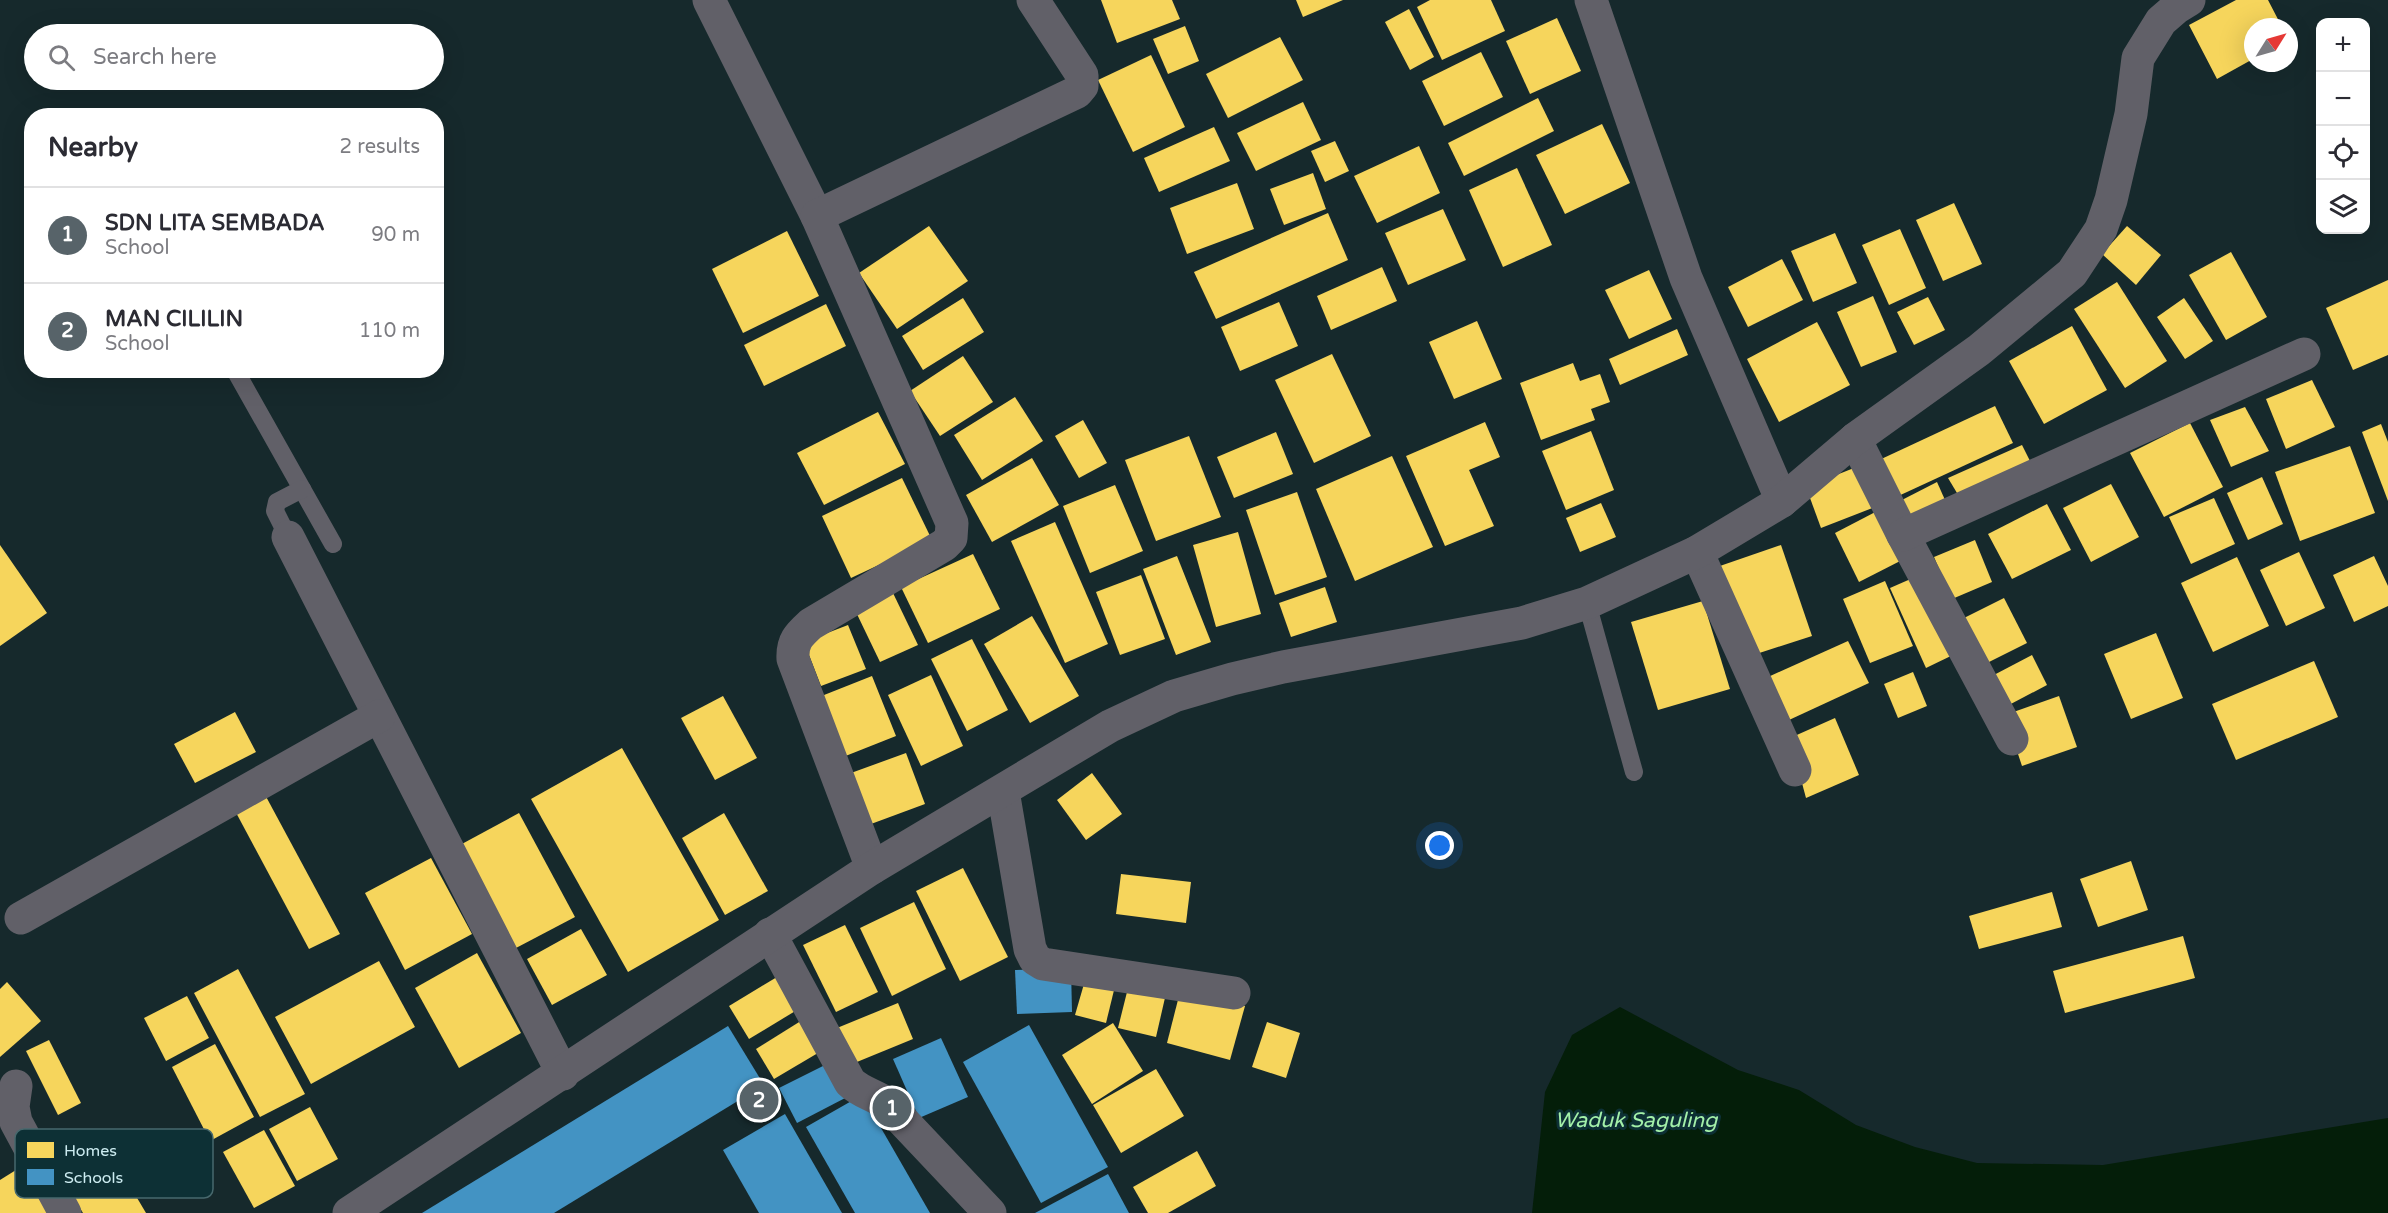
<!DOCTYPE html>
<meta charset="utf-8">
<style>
:root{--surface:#fff;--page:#f7f7f7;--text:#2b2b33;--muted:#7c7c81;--line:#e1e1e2;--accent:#576369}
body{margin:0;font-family:"Varela Round",sans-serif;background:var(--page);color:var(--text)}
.controls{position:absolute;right:18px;top:18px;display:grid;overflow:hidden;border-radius:12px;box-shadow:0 6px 24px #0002}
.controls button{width:54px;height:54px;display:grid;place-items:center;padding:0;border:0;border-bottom:2px solid var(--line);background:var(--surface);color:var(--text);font:30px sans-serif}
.compass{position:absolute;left:2244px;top:18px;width:54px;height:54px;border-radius:50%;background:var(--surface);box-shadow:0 6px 24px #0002;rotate:53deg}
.you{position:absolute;left:1440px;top:846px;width:21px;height:21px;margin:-15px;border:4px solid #fff;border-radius:50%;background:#1a73e8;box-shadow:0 0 0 9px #1a73e833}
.badge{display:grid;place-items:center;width:39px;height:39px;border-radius:50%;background:var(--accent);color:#fff;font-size:20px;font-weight:700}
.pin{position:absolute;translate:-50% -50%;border:3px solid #fff;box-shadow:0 2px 6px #0006}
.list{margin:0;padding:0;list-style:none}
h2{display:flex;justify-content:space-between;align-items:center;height:78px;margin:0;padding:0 24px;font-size:26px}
h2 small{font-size:20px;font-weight:400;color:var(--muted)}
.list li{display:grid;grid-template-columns:39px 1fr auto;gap:18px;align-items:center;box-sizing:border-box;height:96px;padding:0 24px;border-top:2px solid var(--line)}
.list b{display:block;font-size:22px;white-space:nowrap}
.list p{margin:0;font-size:20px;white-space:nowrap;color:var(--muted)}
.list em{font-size:20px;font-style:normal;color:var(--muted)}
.icon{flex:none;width:33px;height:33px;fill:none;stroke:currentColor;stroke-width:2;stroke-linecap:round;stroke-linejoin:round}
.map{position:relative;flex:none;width:2388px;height:1213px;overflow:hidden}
.search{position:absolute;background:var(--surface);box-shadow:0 6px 24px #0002;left:24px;top:24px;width:420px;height:66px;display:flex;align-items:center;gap:15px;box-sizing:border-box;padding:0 21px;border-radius:33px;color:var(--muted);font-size:22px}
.panel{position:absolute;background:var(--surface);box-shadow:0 6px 24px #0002;left:24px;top:108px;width:420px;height:270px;border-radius:24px}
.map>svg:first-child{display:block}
.water{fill:#041e09}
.homes{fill:#f6d55c}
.schools{fill:#4393c3}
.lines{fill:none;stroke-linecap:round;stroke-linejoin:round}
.lane{stroke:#616068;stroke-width:18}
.street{stroke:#616068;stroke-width:33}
.labels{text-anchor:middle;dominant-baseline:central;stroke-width:6;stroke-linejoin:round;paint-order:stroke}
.water-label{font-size:21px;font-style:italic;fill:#a3f0a9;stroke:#0d3035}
.key{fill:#0d3035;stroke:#47686d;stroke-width:1.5}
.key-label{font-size:16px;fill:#cdecf1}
</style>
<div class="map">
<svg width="2388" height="1213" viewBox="0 0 2388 1213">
<rect width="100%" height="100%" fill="#16292c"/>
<path class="water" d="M 1620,1007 L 1738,1070 L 1799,1090 L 1856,1125 L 1915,1147 L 1977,1163 L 2103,1165 L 2388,1118 L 2388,1213 L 1532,1213 L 1545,1092 L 1572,1035 Z"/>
<g class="homes">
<path d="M 1101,0 L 1172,0 L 1180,19 L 1117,43 Z"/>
<path d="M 1296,0 L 1343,0 L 1303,17 Z"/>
<path d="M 1430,0 L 1491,0 L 1505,31 L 1442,60 L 1417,7 Z"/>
<path d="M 2236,0 L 2268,0 L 2282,27 L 2253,27 L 2253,59 L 2217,79 L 2189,25 Z"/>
<path d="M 1409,9 L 1434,57 L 1410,70 L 1385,22 Z"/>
<path d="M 1557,18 L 1581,71 L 1530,94 L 1506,41 Z"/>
<path d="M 1185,26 L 1199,61 L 1168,74 L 1153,39 Z"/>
<path d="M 1280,37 L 1303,80 L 1228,118 L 1206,74 Z"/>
<path d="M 1481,52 L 1503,97 L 1444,126 L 1422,81 Z"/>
<path d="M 1151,55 L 1185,127 L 1133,152 L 1098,80 Z"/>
<path d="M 1538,98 L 1554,131 L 1464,176 L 1448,143 Z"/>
<path d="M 1303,102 L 1321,140 L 1256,171 L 1237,133 Z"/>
<path d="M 1602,124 L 1630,183 L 1565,214 L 1536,155 Z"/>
<path d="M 1214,127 L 1230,161 L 1159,192 L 1144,158 Z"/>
<path d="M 1335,141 L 1349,171 L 1325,182 L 1311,151 Z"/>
<path d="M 1419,146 L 1440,193 L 1377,223 L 1354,176 Z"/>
<path d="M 1517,168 L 1552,245 L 1503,267 L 1469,190 Z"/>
<path d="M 1313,173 L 1326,209 L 1284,225 L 1270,189 Z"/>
<path d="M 1237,183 L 1254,229 L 1187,254 L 1170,208 Z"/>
<path d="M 1954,203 L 1982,264 L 1943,281 L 1916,220 Z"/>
<path d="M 1443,209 L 1466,260 L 1408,285 L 1385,233 Z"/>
<path d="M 1328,213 L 1348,260 L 1216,319 L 1194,272 Z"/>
<path d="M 929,226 L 968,281 L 897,329 L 859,273 Z"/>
<path d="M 2127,226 L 2161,255 L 2136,285 L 2102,254 Z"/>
<path d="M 1900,229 L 1926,288 L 1889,305 L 1862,245 Z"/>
<path d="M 787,231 L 819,296 L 743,333 L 712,269 Z"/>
<path d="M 1835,233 L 1857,283 L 1813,302 L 1791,251 Z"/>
<path d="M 2231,252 L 2267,317 L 2226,340 L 2189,275 Z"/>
<path d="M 1782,259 L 1803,300 L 1748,327 L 1728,287 Z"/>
<path d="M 1382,267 L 1397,301 L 1331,330 L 1317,296 Z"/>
<path d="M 1649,270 L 1672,319 L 1629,339 L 1605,290 Z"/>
<path d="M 2388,280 L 2388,355 L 2353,370 L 2326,308 Z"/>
<path d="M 2117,282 L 2167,361 L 2125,388 L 2074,309 Z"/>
<path d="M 1873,296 L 1897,352 L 1861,367 L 1837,312 Z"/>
<path d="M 1928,297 L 1945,330 L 1914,345 L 1897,312 Z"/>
<path d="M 963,298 L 984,332 L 923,370 L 902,336 Z"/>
<path d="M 2184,298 L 2213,341 L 2185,359 L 2157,317 Z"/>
<path d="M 1279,302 L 1298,346 L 1240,371 L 1221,327 Z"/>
<path d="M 826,304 L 846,346 L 764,386 L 744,345 Z"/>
<path d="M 1477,321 L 1502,379 L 1454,399 L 1429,342 Z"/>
<path d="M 1817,322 L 1850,385 L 1779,422 L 1747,359 Z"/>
<path d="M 2072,326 L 2107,390 L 2044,424 L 2009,361 Z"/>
<path d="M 1677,329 L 1688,355 L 1620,385 L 1609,359 Z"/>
<path d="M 1332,354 L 1371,436 L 1314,463 L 1275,380 Z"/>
<path d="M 963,356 L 993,402 L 940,436 L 910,391 Z"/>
<path d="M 1573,363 L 1580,381 L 1600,374 L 1610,402 L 1591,409 L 1595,420 L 1541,440 L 1520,383 Z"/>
<path d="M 2312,380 L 2335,427 L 2286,449 L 2266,399 Z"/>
<path d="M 1015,397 L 1043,441 L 982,480 L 954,435 Z"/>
<path d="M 1995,406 L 2013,443 L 1894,498 L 1877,461 Z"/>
<path d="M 2245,407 L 2269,451 L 2231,467 L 2210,420 Z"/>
<path d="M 878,412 L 905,464 L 824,505 L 797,453 Z"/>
<path d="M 1083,420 L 1107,463 L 1079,478 L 1055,436 Z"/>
<path d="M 1485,422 L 1500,457 L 1469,470 L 1494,526 L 1445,546 L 1406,456 Z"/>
<path d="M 2190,423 L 2223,487 L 2164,517 L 2130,453 Z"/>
<path d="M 2381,424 L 2388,442 L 2388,501 L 2362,432 Z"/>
<path d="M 1591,431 L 1614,490 L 1566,510 L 1542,451 Z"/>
<path d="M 1276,432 L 1293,474 L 1234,498 L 1217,457 Z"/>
<path d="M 1189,436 L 1221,517 L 1156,541 L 1125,460 Z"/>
<path d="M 2022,445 L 2036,473 L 1963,503 L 1948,478 Z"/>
<path d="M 2350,446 L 2375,513 L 2300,541 L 2275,472 Z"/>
<path d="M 1392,456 L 1433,547 L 1355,581 L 1316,489 Z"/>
<path d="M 1032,458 L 1059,505 L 992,542 L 966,495 Z"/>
<path d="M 1859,466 L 1875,507 L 1821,528 L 1806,487 Z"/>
<path d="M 2262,477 L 2283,524 L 2248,540 L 2227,493 Z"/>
<path d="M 902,478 L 932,540 L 851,578 L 822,516 Z"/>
<path d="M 1937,482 L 1949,509 L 1912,527 L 1898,502 Z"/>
<path d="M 2111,484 L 2139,537 L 2091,562 L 2063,508 Z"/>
<path d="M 1115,485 L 1143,551 L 1090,573 L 1063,506 Z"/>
<path d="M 1297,492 L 1327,577 L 1275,595 L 1246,510 Z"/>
<path d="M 2214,498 L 2235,544 L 2191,564 L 2169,517 Z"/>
<path d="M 1601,503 L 1616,537 L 1580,552 L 1566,518 Z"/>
<path d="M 2047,504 L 2071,550 L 2012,579 L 1988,534 Z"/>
<path d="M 1883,508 L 1908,557 L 1859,582 L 1835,533 Z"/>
<path d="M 1055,522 L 1108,644 L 1065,663 L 1011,541 Z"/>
<path d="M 1238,532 L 1261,614 L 1216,627 L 1193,545 Z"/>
<path d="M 1975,540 L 1992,582 L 1952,599 L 1934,557 Z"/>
<path d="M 0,545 L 47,613 L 0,646 Z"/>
<path d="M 1781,545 L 1812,636 L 1747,657 L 1717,567 Z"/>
<path d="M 2299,552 L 2325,608 L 2286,626 L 2260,570 Z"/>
<path d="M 973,554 L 1000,609 L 928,643 L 901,587 Z"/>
<path d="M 1177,556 L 1211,642 L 1176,655 L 1143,569 Z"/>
<path d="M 2374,556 L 2388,586 L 2388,606 L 2354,622 L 2333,575 Z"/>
<path d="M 2237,557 L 2269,626 L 2213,652 L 2181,583 Z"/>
<path d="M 1922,574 L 1957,653 L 1926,668 L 1890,588 Z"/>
<path d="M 1141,575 L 1165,639 L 1120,655 L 1096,592 Z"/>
<path d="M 1885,581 L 1913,646 L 1870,663 L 1843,599 Z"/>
<path d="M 1325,587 L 1337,622 L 1291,637 L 1279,603 Z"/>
<path d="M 893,593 L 918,645 L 880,662 L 855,610 Z"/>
<path d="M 2004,598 L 2027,643 L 1983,665 L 1960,620 Z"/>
<path d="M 1703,601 L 1730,689 L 1658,710 L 1631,622 Z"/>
<path d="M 1032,616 L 1079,696 L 1030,723 L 984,644 Z"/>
<path d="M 848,625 L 866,669 L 821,686 L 804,642 Z"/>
<path d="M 2156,633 L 2183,698 L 2131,719 L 2104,654 Z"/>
<path d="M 972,639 L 1008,710 L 967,731 L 931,659 Z"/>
<path d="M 1848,641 L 1869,683 L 1789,720 L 1768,677 Z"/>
<path d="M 2032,655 L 2047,685 L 2007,706 L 1992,676 Z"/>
<path d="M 2314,661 L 2338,717 L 2236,760 L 2212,704 Z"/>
<path d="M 1913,672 L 1927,706 L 1898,718 L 1884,684 Z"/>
<path d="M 931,675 L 963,746 L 921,766 L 888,695 Z"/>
<path d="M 872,676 L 896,736 L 843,757 L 819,697 Z"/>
<path d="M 723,696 L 757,758 L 715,780 L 681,718 Z"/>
<path d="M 2059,696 L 2077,747 L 2022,766 L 2005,715 Z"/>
<path d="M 235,712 L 256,752 L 195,783 L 174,744 Z"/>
<path d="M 1835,718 L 1859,775 L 1806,798 L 1790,738 Z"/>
<path d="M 622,748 L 719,920 L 628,972 L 531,799 Z"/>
<path d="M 906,753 L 925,804 L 871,824 L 851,773 Z"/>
<path d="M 1092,773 L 1122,814 L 1086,840 L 1057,800 Z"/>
<path d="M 263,791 L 340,934 L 309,949 L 233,807 Z"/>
<path d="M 519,813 L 575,917 L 516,948 L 460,845 Z"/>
<path d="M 724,813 L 768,891 L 725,915 L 682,838 Z"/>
<path d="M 431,858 L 472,934 L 405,970 L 365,893 Z"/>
<path d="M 2131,861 L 2148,910 L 2098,927 L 2080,879 Z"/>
<path d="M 963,868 L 1008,957 L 960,981 L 916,891 Z"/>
<path d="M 1121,874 L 1191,882 L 1186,923 L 1116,914 Z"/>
<path d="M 2052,892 L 2062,927 L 1979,949 L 1969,916 Z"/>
<path d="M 914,902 L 946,969 L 892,996 L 860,928 Z"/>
<path d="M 845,925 L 878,992 L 836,1012 L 803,945 Z"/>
<path d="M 581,929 L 607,975 L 552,1005 L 527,959 Z"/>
<path d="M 2183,936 L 2195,978 L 2065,1013 L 2053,971 Z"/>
<path d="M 477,953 L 521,1033 L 459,1068 L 415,988 Z"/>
<path d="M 379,961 L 415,1027 L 311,1084 L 275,1017 Z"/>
<path d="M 238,969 L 305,1094 L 260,1117 L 194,993 Z"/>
<path d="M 777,977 L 797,1010 L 749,1039 L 729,1006 Z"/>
<path d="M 1086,977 L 1116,982 L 1106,1023 L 1075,1015 Z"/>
<path d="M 1130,980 L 1167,989 L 1156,1037 L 1118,1028 Z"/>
<path d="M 7,982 L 41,1021 L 0,1057 L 0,989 Z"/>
<path d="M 1181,988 L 1245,1006 L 1230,1060 L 1167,1043 Z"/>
<path d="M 187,996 L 209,1038 L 166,1061 L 144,1018 Z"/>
<path d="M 898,1003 L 913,1039 L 852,1064 L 837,1028 Z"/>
<path d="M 804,1019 L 823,1050 L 774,1079 L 756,1049 Z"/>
<path d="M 1267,1022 L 1300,1033 L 1286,1078 L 1252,1067 Z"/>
<path d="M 1113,1023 L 1143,1071 L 1092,1104 L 1062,1055 Z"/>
<path d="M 49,1040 L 81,1103 L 58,1115 L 26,1051 Z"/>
<path d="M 215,1044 L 254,1117 L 210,1141 L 172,1067 Z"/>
<path d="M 1156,1069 L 1184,1116 L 1121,1153 L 1093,1105 Z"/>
<path d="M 310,1107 L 338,1159 L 297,1181 L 269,1129 Z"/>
<path d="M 264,1130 L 295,1186 L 254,1208 L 223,1152 Z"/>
<path d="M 1197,1151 L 1216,1186 L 1168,1213 L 1148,1213 L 1133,1187 Z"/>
<path d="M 111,1154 L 146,1213 L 83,1213 L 64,1182 Z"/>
<path d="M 24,1165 L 54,1213 L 0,1213 L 0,1180 Z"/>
</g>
<g class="schools">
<path d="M 1071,968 L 1072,1012 L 1017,1014 L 1015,970 Z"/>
<path d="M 1029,1025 L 1108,1167 L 1041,1203 L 963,1062 Z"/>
<path d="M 728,1026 L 764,1085 L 554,1213 L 422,1213 Z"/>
<path d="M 941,1038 L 968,1097 L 919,1118 L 893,1059 Z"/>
<path d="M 831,1062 L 849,1096 L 797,1123 L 779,1088 Z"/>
<path d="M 862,1095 L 930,1213 L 855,1213 L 806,1127 Z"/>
<path d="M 785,1114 L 842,1213 L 759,1213 L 723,1150 Z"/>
<path d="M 1108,1174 L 1129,1213 L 1035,1213 Z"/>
</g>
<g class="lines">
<g class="lane">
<path d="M 235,370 L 333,544"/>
<path d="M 288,537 L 275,511 L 277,502 L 302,489"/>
<path d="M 1587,603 L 1634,772"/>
</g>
<g class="street">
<path d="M 709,0 L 817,216"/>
<path d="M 1591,0 L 1686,278 L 1782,501"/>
<path d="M 1855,439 L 1903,535 L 2012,739"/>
<path d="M 1903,535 L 2304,354"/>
<path d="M 288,537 L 563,1074"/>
<path d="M 1697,552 L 1795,770"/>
<path d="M 1003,791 L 1030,949 L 1035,959 L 1043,964 L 1234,993"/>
<path d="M 872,868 L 793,659 C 792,641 799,635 811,624 L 944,545 L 951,538 L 952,523 L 817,216 L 1077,92 L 1082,86 L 1082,75 L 1033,0"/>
<path d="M 21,918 L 379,716"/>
<path d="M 770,934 L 850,1082 C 860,1092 874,1095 886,1103 L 990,1213"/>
<path d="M 16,1086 L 13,1107 L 16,1122 L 65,1213"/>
<path d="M 349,1213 L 872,868 L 1110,726 L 1174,696 L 1232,679 L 1283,667 L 1522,623 L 1587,603 L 1697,552 L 1782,501 L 1855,439 L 1979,350 L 2072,273 L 2101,229 L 2111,200 L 2131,114 L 2138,58 L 2161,21 L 2176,8 L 2189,0"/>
</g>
</g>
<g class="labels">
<g class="water-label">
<text x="1636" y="1120">Waduk Saguling</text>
</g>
</g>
<rect x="15" y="1129" width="198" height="69" rx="9" class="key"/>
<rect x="27" y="1142" width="27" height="16" fill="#f6d55c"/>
<rect x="27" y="1169" width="27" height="16" fill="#4393c3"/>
<g class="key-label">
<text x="64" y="1156">Homes</text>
<text x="64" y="1183">Schools</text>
</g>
</svg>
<div class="controls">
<button>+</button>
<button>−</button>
<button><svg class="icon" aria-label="locate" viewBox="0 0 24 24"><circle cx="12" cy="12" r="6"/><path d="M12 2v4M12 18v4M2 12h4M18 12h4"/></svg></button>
<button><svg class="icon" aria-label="layers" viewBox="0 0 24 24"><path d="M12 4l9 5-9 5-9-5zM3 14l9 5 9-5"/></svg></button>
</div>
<svg class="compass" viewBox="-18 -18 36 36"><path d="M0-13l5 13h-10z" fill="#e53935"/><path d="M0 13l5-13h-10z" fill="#7c7c81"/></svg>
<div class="you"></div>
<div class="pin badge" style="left:892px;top:1108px">1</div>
<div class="pin badge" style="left:759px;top:1100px">2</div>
<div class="search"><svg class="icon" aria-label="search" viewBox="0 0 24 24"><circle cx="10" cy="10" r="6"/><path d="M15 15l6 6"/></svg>Search here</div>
<section class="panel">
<h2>Nearby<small>2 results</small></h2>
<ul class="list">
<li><span class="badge">1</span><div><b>SDN LITA SEMBADA</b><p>School</p></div><em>90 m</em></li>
<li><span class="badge">2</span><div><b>MAN CILILIN</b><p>School</p></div><em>110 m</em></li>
</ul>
</section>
</div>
